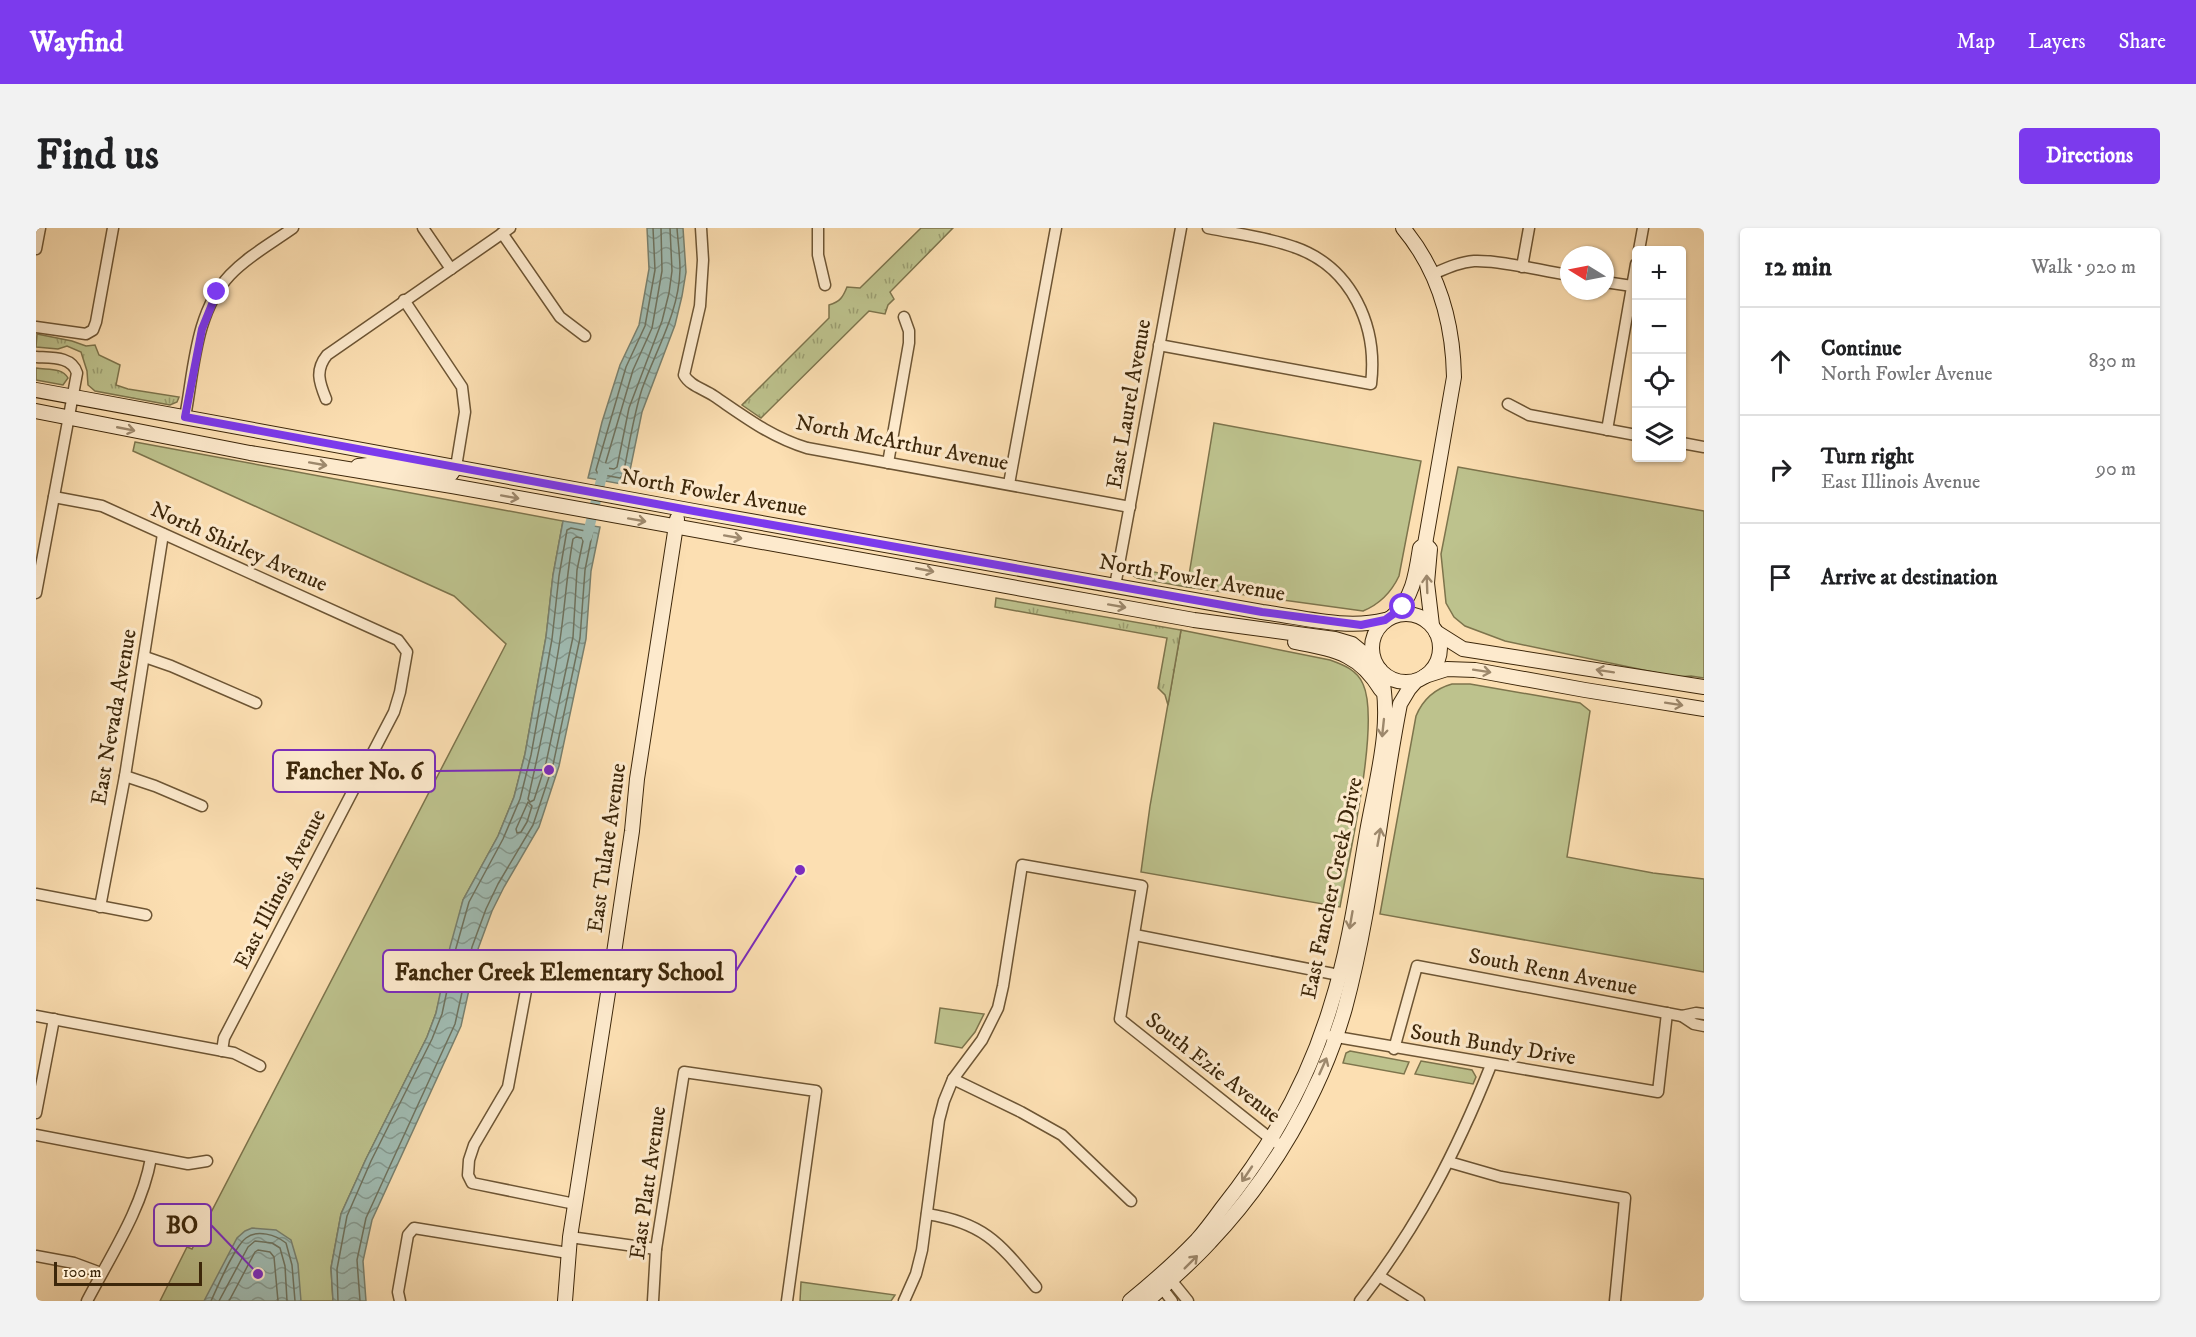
<!DOCTYPE html>
<meta charset="utf-8">
<style>
:root{--surface:#fff;--page:#f2f2f2;--text:#202124;--muted:#757577;--line:#e0e0e0;--accent:#7c3aed}
body{margin:0;font-family:"IM FELL DW Pica",serif;background:var(--page);color:var(--text)}
.controls{position:absolute;right:18px;top:18px;display:grid;overflow:hidden;border-radius:6px;box-shadow:0 2px 4px #0004}
.controls button{width:54px;height:54px;display:grid;place-items:center;padding:0;border:0;border-bottom:2px solid var(--line);background:var(--surface);color:var(--text);font:30px sans-serif}
.compass{position:absolute;left:1524px;top:18px;width:54px;height:54px;border-radius:50%;background:var(--surface);box-shadow:0 2px 4px #0004;rotate:280deg}
.scale{position:absolute;left:18px;bottom:15px;width:148px;box-sizing:border-box;padding-left:6px;border:3px solid #3d270a;border-top:0;font-size:16px;line-height:21px;white-space:nowrap;color:#3d270a;-webkit-text-stroke:4px #fdeacd;paint-order:stroke}
.stop{position:absolute;width:18px;height:18px;margin:-14px;border:4px solid #7c3aed;border-radius:50%;background:#fff}
.stop.end{background:#7c3aed;border-color:#fff;box-shadow:0 2px 6px #0008}
.list{margin:0;padding:0;list-style:none}
h2{display:flex;justify-content:space-between;align-items:center;height:78px;margin:0;padding:0 24px;font-size:26px}
h2 small{font-size:20px;font-weight:400;color:var(--muted)}
.list li{display:grid;grid-template-columns:39px 1fr auto;gap:18px;align-items:center;box-sizing:border-box;height:108px;padding:0 24px;border-top:2px solid var(--line)}
.list b{display:block;font-size:22px;white-space:nowrap}
.list p{margin:0;font-size:20px;white-space:nowrap;color:var(--muted)}
.list em{font-size:20px;font-style:normal;color:var(--muted)}
.icon{flex:none;width:33px;height:33px;fill:none;stroke:currentColor;stroke-width:2;stroke-linecap:round;stroke-linejoin:round}
.map{position:relative;flex:none;width:1668px;height:1073px;overflow:hidden;border-radius:6px}
header{display:flex;align-items:center;gap:36px;box-sizing:border-box;height:84px;padding:0 30px;background:var(--accent);color:#fff}
header strong{font-size:28px}
nav{display:flex;gap:33px;margin-inline-start:auto;font-size:21px}
.intro{display:flex;align-items:center;justify-content:space-between;box-sizing:border-box;height:144px;padding:0 36px}
h1{margin:0;font-size:42px}
.button{padding:15px 27px;border-radius:6px;background:var(--accent);color:#fff;font-size:21px;font-weight:700}
main{display:flex;gap:36px;padding:0 36px}
aside{flex:1;background:var(--surface);border-radius:6px;box-shadow:0 2px 4px #0004}
.map>svg:first-child{display:block}
.grass{fill:#bdc28d;stroke:#7d744c;stroke-width:1.5}
.park{fill:url(#park-tufts);stroke:#7d744c;stroke-width:1.5}
.water{fill:url(#water-waves);stroke:#78806f;stroke-width:1.5}
.lines{fill:none;stroke-linecap:round;stroke-linejoin:round}
.shore{stroke:#6e725e;stroke-width:1.5}
.canal{stroke:#a0bcb3;stroke-width:10}
.street-casing{stroke:#6d5534;stroke-width:13}
.secondary-casing{stroke:#3d270a;stroke-width:16}
.street{stroke:#fdeacd;stroke-width:10}
.secondary{stroke:#fdeacd;stroke-width:14}
.oneway{stroke:#9d886c}
.route{stroke:#7c3aed;stroke-width:8}
.labels{text-anchor:middle;dominant-baseline:central;stroke-width:6;stroke-linejoin:round;paint-order:stroke}
.street-label{font-size:22px;fill:#3d270a;stroke:#fdeacd}
.leader{fill:none;stroke:#7b2cbf;stroke-width:2}
.callout-dot{fill:#7b2cbf;stroke:#fdeacd;stroke-width:2}
.callout{fill:#fdeacd;stroke:#7b2cbf;stroke-width:2}
.callout-label{font-size:24px;text-anchor:middle;font-weight:bold;fill:#3d270a}
</style>
<header>
<strong>Wayfind</strong>
<nav><a>Map</a><a>Layers</a><a>Share</a></nav>
</header>
<div class="intro"><h1>Find us</h1><a class="button">Directions</a></div>
<main>
<div class="map">
<svg width="1668" height="1073" viewBox="0 0 1668 1073">
<defs>
<pattern id="park-tufts" width="24" height="20" patternUnits="userSpaceOnUse" patternTransform="scale(1.5)"><rect width="24" height="20" fill="#bdc28d"/><path d="M3 7l-1-3M5 7V3M7 7l1-3M15 17l-1-3M17 17v-4M19 17l1-3" fill="none" stroke="#9b9e71"/></pattern>
<pattern id="water-waves" width="16" height="10" patternUnits="userSpaceOnUse" patternTransform="scale(1.5)"><rect width="16" height="10" fill="#a0bcb3"/><path d="M0 5q4-4 8 0t8 0" fill="none" stroke="#849990"/></pattern>
</defs>
<rect width="100%" height="100%" fill="#fcdfb2"/>
<filter id="stains"><feTurbulence type="fractalNoise" baseFrequency=".00333" numOctaves="4"/><feColorMatrix values="0 0 0 0 .2 0 0 0 0 .09 0 0 0 0 .02 0 0 0 .5 -.17"/></filter>
<radialGradient id="worn" r=".72"><stop offset=".6" stop-color="#630" stop-opacity="0"/><stop offset="1" stop-color="#630" stop-opacity=".3"/></radialGradient>
<g class="grass">
<path d="M 1178,195 L 1385,233 L 1363,348 C 1355,365 1344,376 1327,383 L 1151,359 Z"/>
<path d="M 99,214 L 527,293 L 517,347 L 510,409 L 489,526 L 478,569 L 462,608 L 427,672 L 400,785 L 391,809 L 330,931 L 305,986 L 295,1040 L 297,1073 L 124,1073 L 151,1019 L 156,1021 L 470,416 L 418,368 L 97,223 Z"/>
<path d="M 1422,239 L 1668,283 L 1668,450 L 1655,448 L 1641,449 L 1469,413 L 1429,398 L 1418,389 L 1410,375 L 1405,326 Z"/>
<path d="M 1145,402 L 1294,432 C 1308,437 1321,442 1327,456 C 1345,495 1312,632 1304,679 L 1105,644 L 1114,578 Z"/>
<path d="M 1416,456 L 1434,456 L 1544,475 L 1554,483 L 1531,629 L 1617,645 L 1668,651 L 1668,744 L 1344,686 L 1380,488 C 1387,471 1398,461 1416,456 Z"/>
<path d="M 904,780 L 948,786 L 939,804 L 926,820 L 899,815 Z"/>
<path d="M 1314,823 L 1373,834 L 1368,846 L 1307,835 L 1310,825 Z"/>
<path d="M 1385,833 L 1436,842 L 1440,849 L 1437,856 L 1379,846 Z"/>
<path d="M 765,1054 L 859,1067 L 855,1073 L 764,1073 Z"/>
</g>
<g class="park">
<path d="M 885,0 L 917,0 L 854,64 L 858,71 L 852,77 L 849,86 L 833,83 L 725,190 L 706,177 L 793,90 L 793,77 C 804,74 807,69 811,59 L 824,60 Z"/>
<path d="M 1,106 L 36,113 L 50,118 L 59,117 L 63,127 L 84,137 L 80,157 L 92,161 L 143,169 L 141,174 L 134,177 L 59,163 L 52,157 L 51,143 L 45,124 L 31,118 L 22,121 L 0,119 Z"/>
<path d="M 0,140 C 11,142 26,139 32,150 L 27,157 L 0,152 Z"/>
<path d="M 1094,339 L 1152,351 L 1151,359 L 1101,350 L 1096,347 Z"/>
<path d="M 960,370 L 1145,402 L 1132,477 L 1129,467 L 1122,460 L 1131,410 L 959,379 Z"/>
</g>
<g class="water">
<path d="M 611,0 L 647,0 L 650,44 L 646,68 L 639,97 L 606,184 L 591,257 L 552,250 L 566,194 L 584,137 L 603,97 L 613,41 Z"/>
<path d="M 527,293 L 564,299 L 555,343 L 550,411 L 523,538 L 503,599 L 468,659 L 456,683 L 442,721 L 425,798 L 336,992 L 327,1033 L 330,1073 L 297,1073 L 295,1040 L 305,986 L 330,931 L 391,809 L 400,785 L 414,719 L 427,672 L 462,608 L 478,569 L 489,526 L 510,409 L 517,347 Z"/>
<path d="M 216,1000 L 240,1002 L 255,1012 L 262,1036 L 265,1073 L 168,1073 L 201,1010 L 209,1003 Z"/>
</g>
<g class="lines">
<g class="shore">
<path d="M 617,0 L 619,42 L 609,98 L 590,139 L 560,242 L 562,246 L 584,250 L 587,247 C 593,219 597,189 606,161 C 620,122 643,84 644,42 C 644,28 642,14 641,0"/>
<path d="M 625,0 L 626,43 L 616,100 L 597,142 L 569,237 L 571,240 L 578,241 L 581,239 L 593,180 L 626,93 L 633,65 L 636,43 L 634,0"/>
<path d="M 540,309 L 546,310 L 547,313 L 541,342 L 537,409 L 510,535 L 498,572 L 494,574 L 492,571 C 504,518 516,465 524,412 C 529,378 531,344 537,311 Z"/>
<path d="M 492,574 L 496,578 L 491,594 L 485,604 L 481,605 L 480,601 Z"/>
<path d="M 175,1073 C 182,1058 198,1019 210,1010 C 221,1001 240,1007 250,1015 L 256,1037 L 259,1073"/>
<path d="M 183,1073 L 212,1019 L 219,1013 L 236,1015 L 244,1020 L 249,1038 L 251,1073"/>
<path d="M 193,1073 L 219,1024 L 222,1022 L 234,1024 L 238,1029 L 242,1073"/>
<path d="M 302,1073 L 301,1041 L 311,988 L 335,933 L 396,811 L 406,786 L 420,720 L 433,674 L 467,611 L 484,571 L 495,527 L 516,411 L 523,348 L 531,302 L 535,300 L 554,304 L 556,307 L 549,342 L 544,410 L 517,537 L 497,597 L 462,656 L 450,681 L 436,719 L 419,796 L 330,990 L 321,1032 L 324,1073"/>
</g>
<path class="canal" d="M 551,309 L 568,240"/>
<defs>
<g id="street">
<path d="M 387,0 L 415,41"/>
<path d="M 665,0 L 667,32 L 664,78 L 648,147 C 654,158 668,161 678,168 C 709,189 735,209 771,220 L 1094,279"/>
<path d="M 782,0 L 782,27 L 789,57"/>
<path d="M 466,5 L 524,89 L 549,108"/>
<path d="M 0,21 L 4,0"/>
<path d="M 1603,22 L 1607,0"/>
<path d="M 1486,39 L 1493,0"/>
<path d="M 1397,46 C 1411,40 1424,34 1438,33 C 1466,32 1505,43 1533,47"/>
<path d="M 1569,54 L 1596,58"/>
<path d="M 368,72 L 426,159 L 429,184 L 420,239"/>
<path d="M 0,99 L 50,106 L 57,102 L 60,94 L 77,0"/>
<path d="M 1123,117 L 1335,156 C 1342,98 1316,39 1258,19 C 1231,9 1201,6 1172,0"/>
<path d="M 0,129 C 15,130 36,128 41,145 L 0,365"/>
<path d="M 290,171 C 283,154 279,142 291,127 L 474,0"/>
<path d="M 1472,176 L 1493,187 L 1600,207"/>
<path d="M 149,189 C 158,142 159,84 194,47 C 212,28 236,15 257,0"/>
<path d="M 1571,202 L 1600,36"/>
<path d="M 1646,215 L 1668,219"/>
<path d="M 852,235 L 873,115 L 873,103 L 868,89"/>
<path d="M 973,256 L 1020,0"/>
<path d="M 18,269 L 66,278 L 362,412 L 371,424 L 364,464 L 358,484 L 188,810 L 186,823"/>
<path d="M 1079,358 L 1145,0"/>
<path d="M 109,429 L 135,438 L 220,475"/>
<path d="M 89,548 L 119,558 L 166,578"/>
<path d="M 0,666 L 110,687"/>
<path d="M 64,679 L 89,548 L 127,306"/>
<path d="M 1099,707 L 1303,747"/>
<path d="M 0,788 L 198,825 L 224,838"/>
<path d="M 1646,788 L 1658,796 L 1668,798"/>
<path d="M 1295,808 L 1622,864 L 1631,785"/>
<path d="M 1358,821 L 1381,738 L 1646,788 L 1660,785 L 1668,786"/>
<path d="M 917,851 L 985,884 L 1026,907 L 1095,973"/>
<path d="M 0,885 L 18,791"/>
<path d="M 0,907 L 152,936 L 171,933"/>
<path d="M 1413,934 L 1465,949 L 1589,970 L 1579,1073"/>
<path d="M 539,976 L 436,955 L 432,947 L 433,932 L 438,917 L 472,859 L 491,757 L 497,747 L 509,742 L 574,752"/>
<path d="M 891,986 C 949,995 964,1016 1000,1059"/>
<path d="M 534,1009 L 620,1021"/>
<path d="M 0,1028 L 38,1035 L 65,1045"/>
<path d="M 1343,1048 L 1383,1073"/>
<path d="M 1135,1052 L 1152,1073"/>
<path d="M 1126,1060 L 1136,1073"/>
<path d="M 51,1073 C 75,1027 106,981 115,930"/>
<path d="M 364,1073 L 362,1064 L 372,1007 L 378,1000 L 532,1025"/>
<path d="M 617,1073 L 620,1021 L 648,844 L 780,863 L 751,1073"/>
<path d="M 868,1073 L 880,1046 L 886,1022 L 903,892 L 908,873 L 917,851 L 946,812 L 962,780 L 967,758 L 986,637 L 1106,658 L 1084,791 L 1235,911 L 1246,918"/>
<path d="M 1324,1073 C 1382,998 1420,925 1455,837"/>
</g>
<g id="secondary">
<path d="M 0,162 L 658,283 L 1226,384 C 1266,389 1310,402 1349,392"/>
<path d="M 0,183 L 214,225 L 416,258 L 1158,392 L 1299,411 L 1316,416 L 1338,434"/>
<path d="M 322,238 L 342,236 L 407,248 L 415,246 L 420,239"/>
<path d="M 1389,316 L 1394,321 L 1391,355 L 1396,397"/>
<circle cx="1370" cy="420" r="34"/>
<path d="M 1357,388 C 1377,370 1380,346 1384,320 L 1389,316 L 1418,149 C 1417,93 1403,43 1367,0"/>
<path d="M 1400,404 L 1427,421 L 1668,459"/>
<path d="M 1259,414 C 1299,422 1323,425 1345,462"/>
<path d="M 1389,448 L 1411,441 L 1439,442 L 1549,462 L 1668,481"/>
<path d="M 529,1073 L 534,1009 L 574,752 L 596,603 L 601,551 L 641,291"/>
<path d="M 1094,1073 C 1117,1054 1140,1034 1161,1012 C 1170,1002 1178,991 1186,980 C 1234,920 1273,851 1295,777 C 1313,721 1321,662 1331,604 C 1340,552 1358,494 1344,442"/>
<path d="M 1111,1073 C 1133,1054 1155,1035 1174,1014 C 1235,950 1285,865 1309,780 C 1336,680 1344,577 1364,476 L 1373,461 L 1380,453"/>
</g>
</defs>
<use href="#street" class="street-casing"/>
<use href="#secondary" class="secondary-casing"/>
<use href="#street" class="street"/>
<use href="#secondary" class="secondary"/>
</g>
<defs><path id="oneway-shaft" d="M-6 0H5M1.5-3L5.5 0L1.5 3" fill="none" stroke-width="1.6" stroke-linecap="round" stroke-linejoin="round" transform="scale(1.5)"/></defs>
<g class="oneway">
<use href="#oneway-shaft" transform="translate(90 201) rotate(11)"/>
<use href="#oneway-shaft" transform="translate(282 236) rotate(10)"/>
<use href="#oneway-shaft" transform="translate(474 269) rotate(10)"/>
<use href="#oneway-shaft" transform="translate(601 292) rotate(10)"/>
<use href="#oneway-shaft" transform="translate(697 309) rotate(10)"/>
<use href="#oneway-shaft" transform="translate(889 342) rotate(11)"/>
<use href="#oneway-shaft" transform="translate(1391 356) rotate(-92)"/>
<use href="#oneway-shaft" transform="translate(1081 378) rotate(10)"/>
<use href="#oneway-shaft" transform="translate(1446 443) rotate(9)"/>
<use href="#oneway-shaft" transform="translate(1569 443) rotate(-171)"/>
<use href="#oneway-shaft" transform="translate(1638 476) rotate(9)"/>
<use href="#oneway-shaft" transform="translate(1347 500) rotate(96)"/>
<use href="#oneway-shaft" transform="translate(1343 609) rotate(-80)"/>
<use href="#oneway-shaft" transform="translate(1315 692) rotate(100)"/>
<use href="#oneway-shaft" transform="translate(1287 838) rotate(-66)"/>
<use href="#oneway-shaft" transform="translate(1211 946) rotate(124)"/>
<use href="#oneway-shaft" transform="translate(1155 1034) rotate(-45)"/>
</g>
<g class="lines">
<path class="route" d="M 181,64 L 166,101 L 149,189 L 658,283 L 1226,384 L 1325,397 L 1349,392 L 1367,379"/>
</g>
<g class="labels">
<g class="street-label">
<text transform="translate(1093 176) rotate(-80)">East Laurel Avenue</text>
<text transform="translate(866 215) rotate(11)">North McArthur Avenue</text>
<text transform="translate(678 265) rotate(10)">North Fowler Avenue</text>
<text transform="translate(203 319) rotate(24)">North Shirley Avenue</text>
<text transform="translate(1156 350) rotate(10)">North Fowler Avenue</text>
<text transform="translate(78 489) rotate(-80)">East Nevada Avenue</text>
<text transform="translate(571 620) rotate(-82)">East Tulare Avenue</text>
<text transform="translate(1296 660) rotate(-78)">East Fancher Creek Drive</text>
<text transform="translate(244 661) rotate(-63)">East Illinois Avenue</text>
<text transform="translate(1517 744) rotate(11)">South Renn Avenue</text>
<text transform="translate(1457 817) rotate(9)">South Bundy Drive</text>
<text transform="translate(1177 840) rotate(38)">South Ezie Avenue</text>
<text transform="translate(612 955) rotate(-82)">East Platt Avenue</text>
</g>
</g>
<path class="leader" d="M513 542L399 543M764 642L700 743M222 1046L175 997"/>
<g class="callout-dot">
<circle cx="513" cy="542" r="6"/>
<circle cx="764" cy="642" r="6"/>
<circle cx="222" cy="1046" r="6"/>
</g>
<g class="callout">
<rect x="237" y="522" width="162" height="42" rx="6"/>
<rect x="347" y="722" width="353" height="42" rx="6"/>
<rect x="118" y="976" width="57" height="42" rx="6"/>
</g>
<g class="callout-label">
<text x="318" y="551">Fancher No. 6</text>
<text x="523" y="752">Fancher Creek Elementary School</text>
<text x="146" y="1005">BO</text>
</g>
<rect width="100%" height="100%" filter="url(#stains)"/>
<rect width="100%" height="100%" fill="url(#worn)"/>
</svg>
<div class="controls">
<button>+</button>
<button>−</button>
<button><svg class="icon" aria-label="locate" viewBox="0 0 24 24"><circle cx="12" cy="12" r="6"/><path d="M12 2v4M12 18v4M2 12h4M18 12h4"/></svg></button>
<button><svg class="icon" aria-label="layers" viewBox="0 0 24 24"><path d="M12 4l9 5-9 5-9-5zM3 14l9 5 9-5"/></svg></button>
</div>
<svg class="compass" viewBox="-18 -18 36 36"><path d="M0-13l5 13h-10z" fill="#e53935"/><path d="M0 13l5-13h-10z" fill="#757577"/></svg>
<div class="scale">100 m</div>
<div class="stop" style="left:1367px;top:379px"></div>
<div class="stop end" style="left:181px;top:64px"></div>
</div>
<aside>
<h2>12 min<small>Walk · 920 m</small></h2>
<ul class="list">
<li><svg class="icon" aria-label="ahead" viewBox="0 0 24 24"><path d="M12 20V5M6 11l6-6 6 6"/></svg><div><b>Continue</b><p>North Fowler Avenue</p></div><em>830 m</em></li>
<li><svg class="icon" aria-label="right" viewBox="0 0 24 24"><path d="M7 20v-9h11M14 6l5 5-5 5"/></svg><div><b>Turn right</b><p>East Illinois Avenue</p></div><em>90 m</em></li>
<li><svg class="icon" aria-label="arrive" viewBox="0 0 24 24"><path d="M6 21V4h12l-3 4 3 4H6"/></svg><div><b>Arrive at destination</b></div></li>
</ul>
</aside>
</main>
